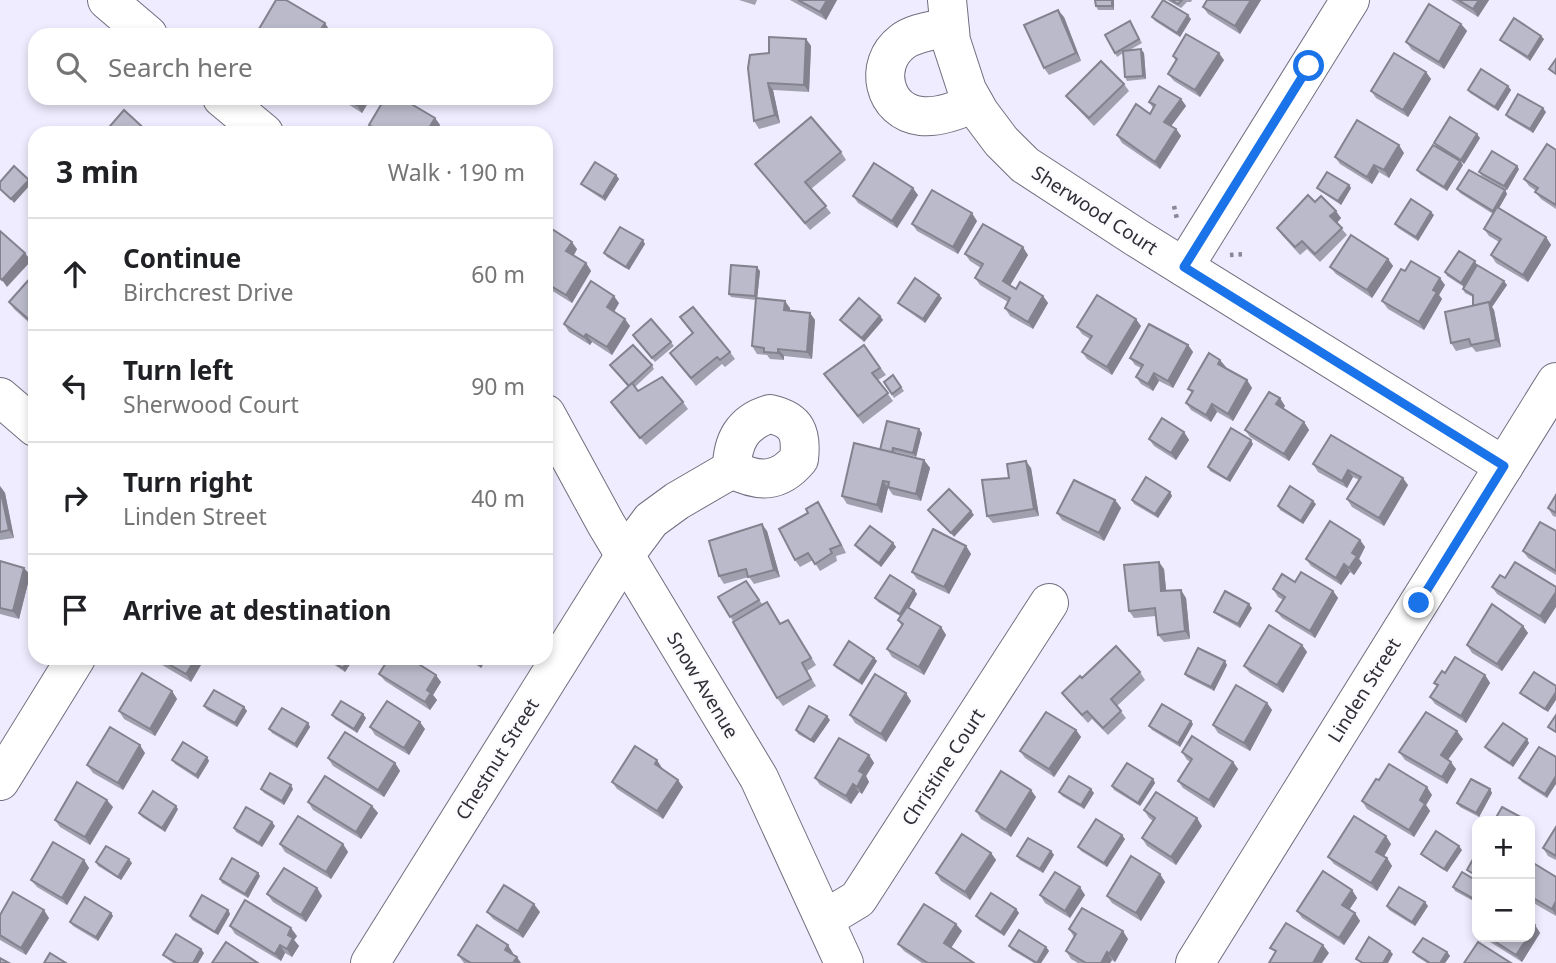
<!DOCTYPE html>
<meta charset="utf-8">
<style>
:root{--surface:#fff;--page:#f6f6f6;--text:#202124;--muted:#757577;--line:#e0e0e0}
body{margin:0;font-family:"Noto Sans",sans-serif;background:var(--page);color:var(--text)}
.controls{position:absolute;right:21px;bottom:21px;display:grid;overflow:hidden;border-radius:14px;box-shadow:0 4px 10px #0003}
.controls button{width:63px;height:63px;display:grid;place-items:center;padding:0;border:0;border-bottom:2px solid var(--line);background:var(--surface);color:var(--text);font:35px sans-serif}
.stop{position:absolute;width:21px;height:21px;margin:-16px;border:5px solid #1a73e8;border-radius:50%;background:#fff}
.stop.end{background:#1a73e8;border-color:#fff;box-shadow:0 2px 7px #0008}
.list{margin:0;padding:0;list-style:none}
h2{display:flex;justify-content:space-between;align-items:center;height:91px;margin:0;padding:0 28px;font-size:30px}
h2 small{font-size:23px;font-weight:400;color:var(--muted)}
.list li{display:grid;grid-template-columns:46px 1fr auto;gap:21px;align-items:center;box-sizing:border-box;height:112px;padding:0 28px;border-top:2px solid var(--line)}
.list b{display:block;font-size:26px;white-space:nowrap}
.list p{margin:0;font-size:23px;white-space:nowrap;color:var(--muted)}
.list em{font-size:23px;font-style:normal;color:var(--muted)}
.icon{flex:none;width:38px;height:38px;fill:none;stroke:currentColor;stroke-width:2;stroke-linecap:round;stroke-linejoin:round}
.map{position:relative;flex:none;width:1556px;height:963px;overflow:hidden}
.search{position:absolute;background:var(--surface);box-shadow:0 4px 10px #0003;left:28px;top:28px;width:525px;height:77px;display:flex;align-items:center;gap:18px;box-sizing:border-box;padding:0 24px;border-radius:21px;color:var(--muted);font-size:26px}
.panel{position:absolute;background:var(--surface);box-shadow:0 4px 10px #0003;left:28px;top:126px;width:525px;height:539px;border-radius:21px}
.map>svg:first-child{display:block}
.lines{fill:none;stroke-linecap:round;stroke-linejoin:round}
.minor-casing{stroke:#706f7f;stroke-width:40}
.path{stroke:#888793;stroke-width:4.5;stroke-dasharray:3.5 5;stroke-linecap:butt}
.minor{stroke:#fff;stroke-width:38}
.wall{fill:#a1a0af}
.shaded-wall{fill:#83828e}
.building{fill:#bbbacb;stroke:#83828e;stroke-width:2}
.route{stroke:#1a73e8;stroke-width:9}
.labels{text-anchor:middle;dominant-baseline:central;stroke-width:5;stroke-linejoin:round;paint-order:stroke}
.street-label{font-size:19px;fill:#302f36;stroke:#fcfcff}
</style>
<div class="map">
<svg width="1556" height="963" viewBox="0 0 1556 963">
<rect width="100%" height="100%" fill="#eeecfe"/>
<g class="lines">
<defs>
<g id="minor">
<path d="M 107,0 L 148,35"/>
<path d="M 947,0 L 951,41 L 967,90 L 980,113 L 1001,141 L 1025,165 L 1137,238 L 1504,466"/>
<path d="M 949,27 C 933,31 915,32 902,42 C 873,64 883,112 921,116 C 939,118 959,110 974,103"/>
<path d="M 222,98 L 264,133"/>
<path d="M 1184,267 L 1350,0"/>
<path d="M 0,397 L 35,427"/>
<path d="M 546,414 L 606,524 L 759,778 L 844,963"/>
<path d="M 770,414 C 797,420 802,433 799,459 C 779,483 759,483 732,469 C 732,442 742,422 770,414 Z"/>
<path d="M 0,781 L 76,658"/>
<path d="M 825,919 L 858,899 L 1049,603"/>
<path d="M 370,963 L 625,555 L 651,520 L 677,501 L 732,469"/>
<path d="M 1195,963 L 1556,382"/>
</g>
</defs>
<use href="#minor" class="minor-casing"/>
<g class="path">
<path d="M 1174,206 L 1177,219"/>
<path d="M 1230,255 L 1244,254"/>
</g>
<use href="#minor" class="minor"/>
</g>
<g class="wall">
<path d="M 739,0 L 757,0 L 755,5 Z"/>
<path d="M 790,0 L 837,0 L 826,20 Z"/>
<path d="M 1114,0 L 1114,10 L 1098,10 L 1096,6 Z"/>
<path d="M 1167,0 L 1192,0 L 1191,2 L 1187,2 L 1181,8 Z"/>
<path d="M 1261,0 L 1240,34 L 1208,14 L 1203,7 Z"/>
<path d="M 1451,0 L 1489,0 L 1478,17 Z"/>
<path d="M 1064,17 L 1081,61 L 1049,75 L 1044,68 Z"/>
<path d="M 1152,17 L 1191,19 L 1180,37 L 1155,21 Z"/>
<path d="M 1130,21 L 1142,43 L 1128,51 L 1144,53 L 1146,79 L 1127,81 L 1125,77 L 1123,53 L 1117,57 L 1115,53 Z"/>
<path d="M 1461,24 L 1467,31 L 1444,69 L 1412,50 L 1406,42 Z"/>
<path d="M 806,39 L 811,46 L 809,92 L 773,90 L 780,123 L 759,129 L 754,121 L 769,53 Z"/>
<path d="M 1544,39 L 1530,61 L 1503,43 L 1500,40 Z"/>
<path d="M 1173,56 L 1224,60 L 1200,97 L 1174,81 L 1168,74 L 1176,61 Z"/>
<path d="M 1426,72 L 1431,79 L 1408,117 L 1376,98 L 1371,91 Z"/>
<path d="M 1124,84 L 1129,91 L 1094,126 L 1072,103 L 1066,96 Z"/>
<path d="M 1508,86 L 1511,90 L 1498,111 L 1470,93 L 1468,90 Z"/>
<path d="M 331,98 L 371,98 L 362,113 L 340,99 L 338,102 Z"/>
<path d="M 1181,99 L 1186,106 L 1171,126 L 1176,129 L 1181,136 L 1160,169 L 1122,143 L 1117,135 L 1150,114 L 1153,108 L 1149,102 Z"/>
<path d="M 1546,112 L 1533,133 L 1508,118 L 1506,115 Z"/>
<path d="M 435,118 L 440,125 L 436,133 L 376,133 L 369,125 Z"/>
<path d="M 1480,138 L 1464,164 L 1461,162 L 1463,165 L 1447,191 L 1420,174 L 1417,170 L 1436,146 L 1434,143 Z"/>
<path d="M 1556,150 L 1556,209 L 1541,199 L 1535,192 L 1536,191 L 1529,186 L 1524,179 Z"/>
<path d="M 841,152 L 846,160 L 811,189 L 831,213 L 810,230 L 755,164 Z"/>
<path d="M 1404,153 L 1389,178 L 1379,172 L 1372,184 L 1340,164 L 1335,157 Z"/>
<path d="M 1519,169 L 1507,190 L 1482,176 L 1479,172 Z"/>
<path d="M 616,175 L 619,179 L 605,201 L 584,187 L 581,184 Z"/>
<path d="M 1349,185 L 1351,188 L 1341,205 L 1320,191 L 1317,188 Z"/>
<path d="M 1457,189 L 1505,190 L 1507,194 L 1499,208 L 1546,237 L 1551,245 L 1528,282 L 1496,263 L 1491,255 L 1499,242 L 1489,236 L 1484,229 L 1493,214 L 1460,193 Z"/>
<path d="M 918,195 L 897,228 L 858,203 L 853,196 Z"/>
<path d="M 1315,202 L 1341,218 L 1337,223 L 1347,235 L 1320,262 L 1307,249 L 1300,255 L 1282,235 L 1277,228 Z"/>
<path d="M 1434,215 L 1418,241 L 1398,228 L 1395,224 Z"/>
<path d="M 977,221 L 958,254 L 917,231 L 912,224 Z"/>
<path d="M 546,239 L 577,249 L 573,256 L 586,263 L 591,271 L 572,303 L 546,287 Z"/>
<path d="M 645,244 L 629,270 L 607,257 L 604,253 Z"/>
<path d="M 965,254 L 1028,255 L 1010,285 L 1016,289 L 1043,296 L 1048,303 L 1033,329 L 1010,316 L 1005,308 L 1008,302 L 980,285 L 975,278 L 981,268 L 970,261 Z"/>
<path d="M 1388,259 L 1393,266 L 1372,298 L 1336,274 L 1330,267 Z"/>
<path d="M 1477,265 L 1507,285 L 1492,307 L 1494,310 L 1501,347 L 1476,352 L 1472,347 L 1456,351 L 1451,343 L 1473,306 L 1473,297 L 1465,293 L 1463,289 L 1464,287 L 1447,276 L 1445,272 Z"/>
<path d="M 760,271 L 757,299 L 790,308 L 790,311 L 810,313 L 815,320 L 812,359 L 784,356 L 784,360 L 770,359 L 767,355 L 757,354 L 752,346 L 756,300 L 731,297 L 729,294 Z"/>
<path d="M 1405,271 L 1445,285 L 1439,295 L 1442,299 L 1424,330 L 1388,309 L 1382,301 Z"/>
<path d="M 35,277 L 35,328 L 14,309 L 9,302 Z"/>
<path d="M 942,298 L 925,323 L 901,306 L 898,303 Z"/>
<path d="M 619,303 L 614,312 L 630,326 L 612,355 L 592,342 L 590,345 L 569,332 L 564,324 Z"/>
<path d="M 880,316 L 883,320 L 864,342 L 843,324 L 840,320 Z"/>
<path d="M 680,317 L 730,352 L 735,359 L 725,367 L 722,364 L 696,386 L 670,353 L 693,334 Z"/>
<path d="M 1141,326 L 1112,375 L 1087,359 L 1082,352 L 1090,339 L 1082,334 L 1077,327 Z"/>
<path d="M 635,339 L 671,342 L 674,346 L 655,362 Z"/>
<path d="M 864,345 L 886,375 L 878,380 L 893,401 L 863,424 L 824,374 Z"/>
<path d="M 1188,345 L 1193,352 L 1173,388 L 1159,381 L 1153,391 L 1141,384 L 1136,377 L 1141,368 L 1135,365 L 1130,358 Z"/>
<path d="M 1220,360 L 1225,368 L 1247,380 L 1252,388 L 1233,421 L 1217,412 L 1211,422 L 1191,410 L 1186,403 L 1192,393 L 1188,389 Z"/>
<path d="M 610,365 L 652,365 L 654,369 L 635,387 L 638,391 L 683,402 L 688,409 L 646,445 L 611,402 L 628,387 Z"/>
<path d="M 893,375 L 904,391 L 894,398 L 884,382 Z"/>
<path d="M 1285,406 L 1283,409 L 1304,422 L 1309,430 L 1289,461 L 1250,437 L 1245,430 Z"/>
<path d="M 1184,432 L 1189,440 L 1176,460 L 1154,446 L 1149,439 Z"/>
<path d="M 922,433 L 916,457 L 896,452 L 896,453 L 924,460 L 930,468 L 921,501 L 893,495 L 888,488 L 882,513 L 847,504 L 842,496 L 880,450 Z"/>
<path d="M 1331,435 L 1408,485 L 1384,526 L 1352,507 L 1347,499 L 1359,480 L 1353,477 L 1347,488 L 1318,472 L 1313,464 Z"/>
<path d="M 1253,444 L 1230,482 L 1210,471 L 1208,467 Z"/>
<path d="M 1031,468 L 1039,516 L 993,523 L 987,516 L 1009,478 Z"/>
<path d="M 0,486 L 5,493 L 14,538 L 0,540 Z"/>
<path d="M 1170,492 L 1172,496 L 1158,518 L 1134,504 L 1132,500 Z"/>
<path d="M 1556,495 L 1556,517 L 1553,516 L 1548,508 Z"/>
<path d="M 1115,500 L 1121,508 L 1104,541 L 1062,520 L 1057,513 Z"/>
<path d="M 1316,504 L 1303,524 L 1280,510 L 1278,506 Z"/>
<path d="M 823,510 L 846,553 L 836,556 L 837,561 L 820,571 L 813,560 L 800,567 L 795,560 Z"/>
<path d="M 767,531 L 780,577 L 754,584 L 749,577 L 724,584 L 719,576 Z"/>
<path d="M 1556,531 L 1556,575 L 1528,558 L 1523,551 Z"/>
<path d="M 1360,540 L 1365,547 L 1359,559 L 1362,563 L 1354,575 L 1350,572 L 1341,585 L 1311,566 L 1306,559 Z"/>
<path d="M 893,543 L 896,547 L 881,567 L 858,549 L 855,545 Z"/>
<path d="M 966,546 L 971,554 L 949,594 L 917,579 L 912,572 Z"/>
<path d="M 0,561 L 24,568 L 30,575 L 19,619 L 0,614 Z"/>
<path d="M 1515,562 L 1545,624 L 1497,594 L 1492,587 L 1505,578 Z"/>
<path d="M 1164,569 L 1166,591 L 1186,598 L 1190,639 L 1164,642 L 1158,635 L 1156,616 L 1134,618 L 1129,611 Z"/>
<path d="M 746,581 L 762,604 L 733,621 L 718,597 Z"/>
<path d="M 1295,582 L 1333,591 L 1338,598 L 1315,638 L 1282,618 L 1276,611 L 1283,600 L 1278,597 L 1273,589 Z"/>
<path d="M 914,590 L 917,594 L 909,608 L 941,627 L 946,635 L 924,675 L 892,657 L 887,649 L 902,626 L 898,620 L 900,616 L 878,602 L 875,598 Z"/>
<path d="M 767,602 L 781,624 L 788,620 L 816,665 L 807,671 L 816,686 L 783,706 L 777,698 Z"/>
<path d="M 1252,608 L 1240,628 L 1217,615 L 1214,612 Z"/>
<path d="M 1523,626 L 1528,633 L 1502,671 L 1472,653 L 1467,645 Z"/>
<path d="M 1302,645 L 1307,652 L 1283,693 L 1250,673 L 1244,666 Z"/>
<path d="M 154,658 L 205,658 L 191,682 L 157,662 Z"/>
<path d="M 324,658 L 354,658 L 345,672 Z"/>
<path d="M 465,658 L 487,658 L 481,668 Z"/>
<path d="M 874,658 L 877,661 L 862,685 L 836,668 L 834,665 Z"/>
<path d="M 1227,665 L 1214,691 L 1187,677 L 1185,674 Z"/>
<path d="M 1140,672 L 1145,680 L 1117,706 L 1126,718 L 1108,735 L 1092,719 L 1088,723 L 1067,700 L 1062,693 L 1082,678 Z"/>
<path d="M 1534,672 L 1548,712 L 1523,696 L 1520,693 Z"/>
<path d="M 1445,673 L 1485,675 L 1490,683 L 1466,723 L 1435,704 L 1430,697 L 1437,686 L 1434,683 Z"/>
<path d="M 379,674 L 441,682 L 433,695 L 437,700 L 430,710 L 385,681 Z"/>
<path d="M 172,691 L 177,699 L 155,736 L 124,719 L 119,711 Z"/>
<path d="M 911,701 L 886,742 L 855,723 L 850,715 Z"/>
<path d="M 1267,703 L 1272,710 L 1250,751 L 1218,733 L 1213,725 Z"/>
<path d="M 204,706 L 244,707 L 247,711 L 237,727 L 207,710 Z"/>
<path d="M 332,715 L 366,718 L 357,733 L 335,719 Z"/>
<path d="M 830,720 L 814,743 L 798,734 L 796,730 Z"/>
<path d="M 308,723 L 310,727 L 297,748 L 272,733 L 269,729 Z"/>
<path d="M 1193,724 L 1180,747 L 1152,730 L 1149,726 Z"/>
<path d="M 370,727 L 425,729 L 409,755 L 375,735 Z"/>
<path d="M 1076,730 L 1081,737 L 1054,777 L 1025,758 L 1020,751 Z"/>
<path d="M 1463,739 L 1448,760 L 1456,769 L 1447,784 L 1405,760 L 1399,752 Z"/>
<path d="M 1529,743 L 1513,767 L 1488,751 L 1485,747 Z"/>
<path d="M 1182,752 L 1233,762 L 1238,769 L 1214,808 L 1183,788 L 1178,781 L 1191,762 L 1187,760 Z"/>
<path d="M 145,753 L 123,790 L 93,773 L 87,765 Z"/>
<path d="M 869,755 L 874,763 L 866,776 L 869,782 L 862,794 L 859,792 L 851,804 L 820,785 L 815,778 Z"/>
<path d="M 207,757 L 209,761 L 198,779 L 175,764 L 172,760 Z"/>
<path d="M 1556,757 L 1547,798 L 1522,782 L 1519,778 Z"/>
<path d="M 328,758 L 395,763 L 400,771 L 384,797 L 333,766 Z"/>
<path d="M 662,768 L 662,769 L 683,787 L 663,819 L 617,789 L 612,782 Z"/>
<path d="M 1153,779 L 1155,783 L 1140,806 L 1114,790 L 1112,786 Z"/>
<path d="M 1379,780 L 1432,795 L 1426,805 L 1430,811 L 1414,837 L 1367,809 L 1362,801 Z"/>
<path d="M 261,789 L 293,789 L 284,805 L 264,793 Z"/>
<path d="M 1490,789 L 1492,793 L 1479,817 L 1460,807 L 1457,803 Z"/>
<path d="M 1059,792 L 1094,793 L 1084,809 L 1062,796 Z"/>
<path d="M 1036,797 L 1011,837 L 981,819 L 976,811 Z"/>
<path d="M 308,802 L 372,806 L 378,813 L 361,839 L 313,810 Z"/>
<path d="M 113,807 L 90,845 L 60,827 L 55,820 Z"/>
<path d="M 178,809 L 165,832 L 142,817 L 139,813 Z"/>
<path d="M 1144,810 L 1202,826 L 1176,865 L 1147,846 L 1142,838 L 1153,821 L 1149,818 Z"/>
<path d="M 275,826 L 262,847 L 236,832 L 234,828 Z"/>
<path d="M 1556,827 L 1556,860 L 1548,856 L 1543,848 Z"/>
<path d="M 1125,839 L 1107,867 L 1081,851 L 1078,847 Z"/>
<path d="M 280,844 L 343,844 L 348,852 L 331,879 L 285,852 Z"/>
<path d="M 1391,844 L 1384,856 L 1387,858 L 1392,866 L 1377,891 L 1334,864 L 1328,857 Z"/>
<path d="M 1462,850 L 1447,872 L 1424,857 L 1421,854 Z"/>
<path d="M 1051,851 L 1054,855 L 1043,873 L 1020,860 L 1017,856 Z"/>
<path d="M 991,853 L 996,860 L 970,900 L 941,881 L 936,873 Z"/>
<path d="M 84,860 L 89,868 L 67,905 L 37,887 L 31,880 Z"/>
<path d="M 1530,861 L 1556,877 L 1556,916 L 1530,901 Z"/>
<path d="M 96,862 L 132,863 L 121,880 L 98,866 Z"/>
<path d="M 1160,874 L 1165,882 L 1141,921 L 1112,903 L 1107,896 Z"/>
<path d="M 260,876 L 248,898 L 222,883 L 220,879 Z"/>
<path d="M 1477,881 L 1477,903 L 1455,891 L 1453,887 Z"/>
<path d="M 317,888 L 322,896 L 306,922 L 273,902 L 267,894 Z"/>
<path d="M 1352,890 L 1357,898 L 1349,910 L 1355,913 L 1360,921 L 1344,945 L 1302,918 L 1297,911 Z"/>
<path d="M 1040,895 L 1085,895 L 1070,918 L 1045,903 Z"/>
<path d="M 1387,906 L 1428,906 L 1415,926 L 1389,910 Z"/>
<path d="M 1016,909 L 1019,913 L 1004,936 L 979,920 L 976,916 Z"/>
<path d="M 228,910 L 230,914 L 218,935 L 192,920 L 190,916 Z"/>
<path d="M 487,912 L 540,912 L 523,938 L 493,919 Z"/>
<path d="M 111,913 L 113,916 L 98,941 L 73,926 L 70,922 Z"/>
<path d="M 0,915 L 49,918 L 26,955 L 0,940 Z"/>
<path d="M 1535,925 L 1540,933 L 1522,962 L 1482,937 L 1530,937 Z"/>
<path d="M 230,926 L 297,936 L 294,940 L 299,946 L 292,957 L 285,953 L 281,961 L 235,934 Z"/>
<path d="M 1069,929 L 1128,939 L 1115,962 L 1112,960 L 1110,963 L 1078,963 L 1071,959 L 1066,951 L 1074,937 Z"/>
<path d="M 962,931 L 951,948 L 974,963 L 922,963 L 904,951 L 898,944 Z"/>
<path d="M 1009,946 L 1046,947 L 1049,951 L 1041,963 L 1034,963 L 1012,950 Z"/>
<path d="M 1413,952 L 1447,952 L 1450,956 L 1445,963 L 1427,963 L 1416,956 Z"/>
<path d="M 204,953 L 198,963 L 173,963 L 166,958 L 163,955 Z"/>
<path d="M 513,953 L 512,954 L 521,963 L 464,963 L 458,955 Z"/>
</g>
<g class="shaded-wall">
<path d="M 827,0 L 837,0 L 826,20 L 820,12 Z"/>
<path d="M 1112,0 L 1114,0 L 1114,10 L 1112,6 Z"/>
<path d="M 1251,0 L 1261,0 L 1240,34 L 1235,26 Z"/>
<path d="M 1479,0 L 1489,0 L 1478,17 L 1473,9 Z"/>
<path d="M 1058,10 L 1064,17 L 1081,61 L 1076,53 Z"/>
<path d="M 1188,15 L 1191,19 L 1180,37 L 1177,33 Z"/>
<path d="M 325,23 L 330,31 L 327,35 L 317,35 Z"/>
<path d="M 1461,24 L 1467,31 L 1444,69 L 1439,62 Z"/>
<path d="M 1541,36 L 1544,39 L 1530,61 L 1528,57 Z"/>
<path d="M 806,39 L 811,46 L 809,92 L 804,85 Z"/>
<path d="M 1141,49 L 1144,53 L 1146,79 L 1143,76 Z"/>
<path d="M 1219,53 L 1224,60 L 1200,97 L 1195,90 Z"/>
<path d="M 1426,72 L 1431,79 L 1408,117 L 1403,110 Z"/>
<path d="M 768,83 L 773,90 L 780,123 L 775,115 Z"/>
<path d="M 1508,86 L 1511,90 L 1498,111 L 1495,107 Z"/>
<path d="M 361,98 L 371,98 L 362,113 L 357,105 Z"/>
<path d="M 1181,99 L 1186,106 L 1169,129 L 1164,122 Z"/>
<path d="M 1543,108 L 1546,112 L 1533,133 L 1530,129 Z"/>
<path d="M 435,118 L 440,125 L 436,133 L 426,133 Z"/>
<path d="M 1176,129 L 1181,136 L 1160,169 L 1155,162 Z"/>
<path d="M 1477,134 L 1480,138 L 1464,164 L 1461,160 Z"/>
<path d="M 1399,145 L 1404,153 L 1389,178 L 1384,170 Z"/>
<path d="M 1460,161 L 1463,165 L 1447,191 L 1444,187 Z"/>
<path d="M 1374,165 L 1379,172 L 1372,184 L 1367,177 Z"/>
<path d="M 1517,166 L 1519,169 L 1507,190 L 1504,186 Z"/>
<path d="M 616,175 L 619,179 L 605,201 L 603,197 Z"/>
<path d="M 29,180 L 31,184 L 14,203 L 11,199 Z"/>
<path d="M 1349,185 L 1351,188 L 1341,205 L 1338,201 Z"/>
<path d="M 913,188 L 918,195 L 897,228 L 892,221 Z"/>
<path d="M 1505,190 L 1507,194 L 1495,215 L 1493,211 Z"/>
<path d="M 1336,211 L 1341,218 L 1336,224 L 1330,216 Z"/>
<path d="M 1431,212 L 1434,215 L 1418,241 L 1416,237 Z"/>
<path d="M 972,213 L 977,221 L 958,254 L 953,247 Z"/>
<path d="M 1546,237 L 1551,245 L 1528,282 L 1523,275 Z"/>
<path d="M 643,240 L 645,244 L 629,270 L 626,267 Z"/>
<path d="M 572,242 L 577,249 L 572,259 L 566,251 Z"/>
<path d="M 1023,247 L 1028,255 L 1008,289 L 1003,281 Z"/>
<path d="M 25,253 L 31,261 L 7,287 L 2,280 Z"/>
<path d="M 1388,259 L 1393,266 L 1372,298 L 1367,290 Z"/>
<path d="M 1475,261 L 1477,265 L 1464,287 L 1461,283 Z"/>
<path d="M 586,263 L 591,271 L 572,303 L 566,295 Z"/>
<path d="M 757,267 L 760,271 L 757,300 L 755,296 Z"/>
<path d="M 1440,278 L 1445,285 L 1439,295 L 1442,299 L 1424,330 L 1419,322 L 1433,290 Z"/>
<path d="M 1504,281 L 1507,285 L 1492,307 L 1494,310 L 1501,347 L 1496,340 L 1488,306 Z"/>
<path d="M 939,295 L 942,298 L 925,323 L 923,319 Z"/>
<path d="M 614,296 L 619,303 L 612,315 L 607,307 Z"/>
<path d="M 1043,296 L 1048,303 L 1033,329 L 1028,322 Z"/>
<path d="M 785,301 L 790,308 L 789,318 L 784,310 Z"/>
<path d="M 810,313 L 815,320 L 812,359 L 807,352 Z"/>
<path d="M 880,316 L 883,320 L 864,342 L 862,338 Z"/>
<path d="M 625,319 L 630,326 L 612,355 L 607,347 Z"/>
<path d="M 1136,319 L 1141,326 L 1112,375 L 1107,367 Z"/>
<path d="M 586,334 L 592,342 L 590,345 L 584,337 Z"/>
<path d="M 1188,345 L 1193,352 L 1173,388 L 1168,381 Z"/>
<path d="M 778,349 L 784,356 L 784,360 L 778,353 Z"/>
<path d="M 1220,360 L 1226,367 L 1223,371 L 1218,364 Z"/>
<path d="M 1154,373 L 1159,381 L 1153,391 L 1148,384 Z"/>
<path d="M 1247,380 L 1252,388 L 1233,421 L 1228,414 Z"/>
<path d="M 1280,398 L 1285,406 L 1281,412 L 1276,404 Z"/>
<path d="M 1212,404 L 1217,412 L 1211,422 L 1206,415 Z"/>
<path d="M 1304,422 L 1309,430 L 1289,461 L 1284,454 Z"/>
<path d="M 919,429 L 922,433 L 916,457 L 913,453 Z"/>
<path d="M 1184,432 L 1189,440 L 1176,460 L 1171,453 Z"/>
<path d="M 1251,440 L 1253,444 L 1230,482 L 1227,479 Z"/>
<path d="M 924,460 L 930,468 L 921,501 L 916,494 Z"/>
<path d="M 1026,461 L 1031,468 L 1039,516 L 1034,509 Z"/>
<path d="M 1348,470 L 1353,477 L 1347,488 L 1342,481 Z"/>
<path d="M 1403,478 L 1408,485 L 1384,526 L 1379,518 Z"/>
<path d="M 883,481 L 888,488 L 882,513 L 877,505 Z"/>
<path d="M 0,486 L 5,493 L 14,538 L 9,530 Z"/>
<path d="M 1170,492 L 1172,496 L 1158,518 L 1155,514 Z"/>
<path d="M 1115,500 L 1121,508 L 1104,541 L 1099,533 Z"/>
<path d="M 1313,501 L 1316,504 L 1303,524 L 1301,521 Z"/>
<path d="M 818,502 L 823,510 L 846,553 L 841,545 Z"/>
<path d="M 971,511 L 974,515 L 954,537 L 951,533 Z"/>
<path d="M 762,524 L 767,531 L 780,577 L 774,570 Z"/>
<path d="M 1360,540 L 1365,547 L 1359,559 L 1362,563 L 1354,575 L 1349,568 L 1352,553 Z"/>
<path d="M 893,543 L 896,547 L 881,567 L 879,563 Z"/>
<path d="M 966,546 L 971,554 L 949,594 L 944,587 Z"/>
<path d="M 546,550 L 549,555 L 546,561 Z"/>
<path d="M 1159,562 L 1164,569 L 1167,599 L 1161,591 Z"/>
<path d="M 1344,564 L 1350,572 L 1341,585 L 1336,578 Z"/>
<path d="M 24,568 L 30,575 L 19,619 L 13,611 Z"/>
<path d="M 914,590 L 917,594 L 903,618 L 900,614 Z"/>
<path d="M 1181,590 L 1186,598 L 1190,639 L 1185,631 Z"/>
<path d="M 1333,591 L 1338,598 L 1315,638 L 1310,631 Z"/>
<path d="M 1556,592 L 1556,607 L 1545,624 L 1540,616 Z"/>
<path d="M 1249,604 L 1252,608 L 1240,628 L 1238,624 Z"/>
<path d="M 1523,626 L 1528,633 L 1502,671 L 1497,664 Z"/>
<path d="M 941,627 L 946,635 L 924,675 L 919,667 Z"/>
<path d="M 1302,645 L 1307,652 L 1283,693 L 1277,685 Z"/>
<path d="M 196,658 L 205,658 L 191,682 L 186,674 Z"/>
<path d="M 349,658 L 354,658 L 345,672 L 343,668 Z"/>
<path d="M 478,658 L 487,658 L 481,668 L 476,661 Z"/>
<path d="M 874,658 L 877,661 L 862,685 L 859,681 Z"/>
<path d="M 1225,661 L 1227,665 L 1214,691 L 1211,687 Z"/>
<path d="M 436,675 L 441,682 L 433,695 L 437,700 L 430,710 L 425,702 L 427,690 Z"/>
<path d="M 1485,675 L 1490,683 L 1466,723 L 1461,716 Z"/>
<path d="M 172,691 L 177,699 L 155,736 L 150,729 Z"/>
<path d="M 1556,692 L 1556,700 L 1548,712 L 1545,709 Z"/>
<path d="M 906,693 L 911,701 L 886,742 L 881,734 Z"/>
<path d="M 1267,703 L 1272,710 L 1250,751 L 1244,743 Z"/>
<path d="M 244,707 L 247,711 L 237,727 L 235,723 Z"/>
<path d="M 363,714 L 366,718 L 357,733 L 354,729 Z"/>
<path d="M 827,716 L 830,720 L 814,743 L 811,740 Z"/>
<path d="M 1191,721 L 1193,724 L 1180,747 L 1178,743 Z"/>
<path d="M 420,722 L 425,729 L 409,755 L 404,748 Z"/>
<path d="M 308,723 L 310,727 L 297,748 L 295,744 Z"/>
<path d="M 1076,730 L 1081,737 L 1054,777 L 1049,769 Z"/>
<path d="M 1457,731 L 1463,739 L 1446,762 L 1441,755 Z"/>
<path d="M 1527,739 L 1529,743 L 1513,767 L 1510,763 Z"/>
<path d="M 140,745 L 145,753 L 123,790 L 118,783 Z"/>
<path d="M 869,755 L 874,763 L 866,776 L 869,782 L 862,794 L 857,787 L 859,771 Z"/>
<path d="M 207,757 L 209,761 L 198,779 L 196,775 Z"/>
<path d="M 657,760 L 662,768 L 660,772 L 655,764 Z"/>
<path d="M 1233,762 L 1238,769 L 1214,808 L 1209,800 Z"/>
<path d="M 1451,762 L 1456,769 L 1447,784 L 1442,777 Z"/>
<path d="M 395,763 L 400,771 L 384,797 L 378,790 Z"/>
<path d="M 1556,776 L 1556,784 L 1547,798 L 1545,794 Z"/>
<path d="M 1153,779 L 1155,783 L 1140,806 L 1138,803 Z"/>
<path d="M 678,780 L 683,787 L 663,819 L 657,811 Z"/>
<path d="M 853,784 L 859,792 L 851,804 L 846,796 Z"/>
<path d="M 291,785 L 293,789 L 284,805 L 282,801 Z"/>
<path d="M 1427,787 L 1432,795 L 1426,805 L 1430,811 L 1414,837 L 1409,830 L 1420,800 Z"/>
<path d="M 1091,789 L 1094,793 L 1084,809 L 1081,805 Z"/>
<path d="M 1490,789 L 1492,793 L 1479,817 L 1476,813 Z"/>
<path d="M 1031,790 L 1036,797 L 1011,837 L 1006,830 Z"/>
<path d="M 107,800 L 113,807 L 90,845 L 85,837 Z"/>
<path d="M 176,806 L 178,809 L 165,832 L 162,828 Z"/>
<path d="M 372,806 L 378,813 L 361,839 L 356,832 Z"/>
<path d="M 1197,818 L 1202,826 L 1176,865 L 1171,857 Z"/>
<path d="M 272,822 L 275,826 L 262,847 L 259,843 Z"/>
<path d="M 1122,835 L 1125,839 L 1107,867 L 1104,863 Z"/>
<path d="M 1386,836 L 1391,844 L 1382,860 L 1376,852 Z"/>
<path d="M 343,844 L 348,852 L 331,879 L 326,872 Z"/>
<path d="M 1459,846 L 1462,850 L 1447,872 L 1444,869 Z"/>
<path d="M 1051,851 L 1054,855 L 1043,873 L 1040,869 Z"/>
<path d="M 991,853 L 996,860 L 970,900 L 965,892 Z"/>
<path d="M 1387,858 L 1392,866 L 1377,891 L 1371,883 Z"/>
<path d="M 129,859 L 132,863 L 121,880 L 118,877 Z"/>
<path d="M 84,860 L 89,868 L 67,905 L 62,898 Z"/>
<path d="M 258,873 L 260,876 L 248,898 L 245,894 Z"/>
<path d="M 1160,874 L 1165,882 L 1141,921 L 1136,913 Z"/>
<path d="M 1080,887 L 1085,895 L 1070,918 L 1065,911 Z"/>
<path d="M 317,888 L 322,896 L 306,922 L 301,915 Z"/>
<path d="M 1352,890 L 1357,898 L 1347,913 L 1342,905 Z"/>
<path d="M 1556,901 L 1556,915 L 1552,909 Z"/>
<path d="M 1425,902 L 1428,906 L 1415,926 L 1412,922 Z"/>
<path d="M 534,904 L 540,912 L 523,938 L 518,931 Z"/>
<path d="M 1016,909 L 1019,913 L 1004,936 L 1001,932 Z"/>
<path d="M 44,910 L 49,918 L 26,955 L 21,948 Z"/>
<path d="M 228,910 L 230,914 L 218,935 L 215,932 Z"/>
<path d="M 111,913 L 113,916 L 98,941 L 96,937 Z"/>
<path d="M 1355,913 L 1360,921 L 1344,945 L 1339,938 Z"/>
<path d="M 956,924 L 962,931 L 949,951 L 944,943 Z"/>
<path d="M 1535,925 L 1540,933 L 1522,962 L 1516,955 L 1528,937 L 1530,937 L 1530,934 Z"/>
<path d="M 291,928 L 297,936 L 294,940 L 299,946 L 292,957 L 287,949 L 288,935 Z"/>
<path d="M 1123,931 L 1128,939 L 1115,962 L 1109,954 Z"/>
<path d="M 280,945 L 285,953 L 281,961 L 275,954 Z"/>
<path d="M 508,945 L 513,953 L 510,957 L 505,950 Z"/>
<path d="M 1323,945 L 1329,953 L 1322,963 L 1313,963 Z"/>
<path d="M 1046,947 L 1049,951 L 1041,963 L 1037,963 Z"/>
<path d="M 201,949 L 204,953 L 198,963 L 193,963 Z"/>
<path d="M 1390,951 L 1393,954 L 1388,963 L 1383,963 Z"/>
<path d="M 1107,952 L 1112,960 L 1110,963 L 1101,963 Z"/>
<path d="M 1447,952 L 1450,956 L 1445,963 L 1440,963 Z"/>
<path d="M 517,957 L 521,963 L 513,963 Z"/>
</g>
<g class="building">
<path d="M 276,0 L 286,0 L 325,23 L 317,35 L 269,35 L 259,29 Z"/>
<path d="M 798,0 L 827,0 L 820,12 Z"/>
<path d="M 1095,0 L 1112,0 L 1112,6 L 1096,6 Z"/>
<path d="M 1163,0 L 1188,15 L 1177,33 L 1152,17 Z"/>
<path d="M 1171,0 L 1182,0 L 1178,4 Z"/>
<path d="M 1207,0 L 1251,0 L 1235,26 L 1203,7 Z"/>
<path d="M 1458,0 L 1479,0 L 1473,9 Z"/>
<path d="M 1429,4 L 1461,24 L 1439,62 L 1406,42 Z"/>
<path d="M 1058,10 L 1076,53 L 1044,68 L 1024,25 Z"/>
<path d="M 1514,18 L 1541,36 L 1528,57 L 1500,40 Z"/>
<path d="M 1130,21 L 1139,39 L 1115,53 L 1105,35 Z"/>
<path d="M 1186,34 L 1219,53 L 1195,90 L 1168,74 L 1177,59 L 1173,56 Z"/>
<path d="M 769,37 L 806,39 L 804,85 L 768,83 L 775,115 L 754,121 L 748,68 L 750,55 L 769,53 Z"/>
<path d="M 1141,49 L 1143,76 L 1125,77 L 1123,51 Z"/>
<path d="M 1394,53 L 1426,72 L 1403,110 L 1371,91 Z"/>
<path d="M 1556,59 L 1556,74 L 1549,69 Z"/>
<path d="M 1101,61 L 1124,84 L 1089,118 L 1066,96 Z"/>
<path d="M 1481,69 L 1508,86 L 1495,107 L 1468,90 Z"/>
<path d="M 1159,86 L 1181,99 L 1164,122 L 1176,129 L 1155,162 L 1117,135 L 1136,104 L 1150,114 L 1155,105 L 1149,102 Z"/>
<path d="M 1518,94 L 1543,108 L 1530,129 L 1506,115 Z"/>
<path d="M 346,98 L 361,98 L 357,105 Z"/>
<path d="M 385,98 L 401,98 L 435,118 L 426,133 L 383,133 L 369,125 Z"/>
<path d="M 124,110 L 149,133 L 104,133 Z"/>
<path d="M 811,117 L 841,152 L 805,182 L 826,206 L 805,223 L 755,164 Z"/>
<path d="M 1450,117 L 1477,134 L 1461,160 L 1434,143 Z"/>
<path d="M 1357,120 L 1399,145 L 1384,170 L 1374,165 L 1367,177 L 1335,157 Z"/>
<path d="M 1547,144 L 1556,150 L 1556,205 L 1535,192 L 1538,188 L 1524,179 Z"/>
<path d="M 1433,145 L 1460,161 L 1444,187 L 1417,170 Z"/>
<path d="M 1492,151 L 1517,166 L 1504,186 L 1479,172 Z"/>
<path d="M 595,162 L 616,175 L 603,197 L 581,184 Z"/>
<path d="M 874,163 L 913,188 L 892,221 L 853,196 Z"/>
<path d="M 14,166 L 29,180 L 11,199 L 0,189 L 0,182 Z"/>
<path d="M 1469,170 L 1505,190 L 1493,211 L 1457,189 Z"/>
<path d="M 1327,172 L 1349,185 L 1338,201 L 1317,188 Z"/>
<path d="M 932,190 L 972,213 L 953,247 L 912,224 Z"/>
<path d="M 1308,195 L 1315,202 L 1321,196 L 1336,211 L 1330,216 L 1342,228 L 1315,254 L 1302,241 L 1295,247 L 1277,228 Z"/>
<path d="M 1411,199 L 1431,212 L 1416,237 L 1395,224 Z"/>
<path d="M 1497,207 L 1546,237 L 1523,275 L 1491,255 L 1501,239 L 1484,229 Z"/>
<path d="M 983,224 L 1023,247 L 1003,281 L 1016,289 L 1020,282 L 1043,296 L 1028,322 L 1005,308 L 1010,298 L 975,278 L 983,264 L 965,254 Z"/>
<path d="M 620,227 L 643,240 L 626,267 L 604,253 Z"/>
<path d="M 552,229 L 572,242 L 566,251 L 586,263 L 566,295 L 546,283 L 546,239 Z"/>
<path d="M 0,231 L 25,253 L 2,280 L 0,278 Z"/>
<path d="M 1351,235 L 1388,259 L 1367,290 L 1330,267 Z"/>
<path d="M 1459,251 L 1475,261 L 1461,283 L 1445,272 Z"/>
<path d="M 1411,261 L 1440,278 L 1433,290 L 1437,292 L 1419,322 L 1382,301 L 1401,269 L 1405,271 Z"/>
<path d="M 731,265 L 757,267 L 755,296 L 729,294 Z"/>
<path d="M 1477,265 L 1504,281 L 1489,304 L 1489,302 L 1473,306 L 1473,295 L 1463,289 Z"/>
<path d="M 33,275 L 35,277 L 35,325 L 9,302 Z"/>
<path d="M 915,278 L 939,295 L 923,319 L 898,303 Z"/>
<path d="M 591,281 L 614,296 L 607,307 L 625,319 L 607,347 L 586,334 L 584,337 L 564,324 Z"/>
<path d="M 1097,295 L 1136,319 L 1107,367 L 1082,352 L 1092,336 L 1077,327 Z"/>
<path d="M 756,298 L 785,301 L 784,310 L 810,313 L 807,352 L 778,349 L 778,353 L 764,352 L 764,348 L 752,346 Z"/>
<path d="M 859,298 L 880,316 L 862,338 L 840,320 Z"/>
<path d="M 1489,302 L 1496,340 L 1471,345 L 1469,339 L 1451,343 L 1445,312 Z"/>
<path d="M 693,307 L 730,352 L 720,360 L 717,357 L 691,378 L 670,353 L 693,333 L 680,317 Z"/>
<path d="M 651,319 L 671,342 L 652,358 L 633,335 Z"/>
<path d="M 1149,324 L 1188,345 L 1168,381 L 1154,373 L 1148,384 L 1136,377 L 1143,365 L 1130,358 Z"/>
<path d="M 633,345 L 652,365 L 629,386 L 610,365 Z"/>
<path d="M 864,345 L 880,368 L 872,373 L 888,393 L 858,416 L 824,374 Z"/>
<path d="M 1209,353 L 1220,360 L 1218,364 L 1247,380 L 1228,414 L 1212,404 L 1206,415 L 1186,403 L 1193,391 L 1188,389 Z"/>
<path d="M 893,375 L 901,387 L 892,394 L 884,382 Z"/>
<path d="M 662,377 L 683,402 L 640,438 L 611,402 L 632,383 L 638,391 Z"/>
<path d="M 1269,392 L 1280,398 L 1276,404 L 1304,422 L 1284,454 L 1245,430 Z"/>
<path d="M 1162,418 L 1184,432 L 1171,453 L 1149,439 Z"/>
<path d="M 887,421 L 919,429 L 913,453 L 893,448 L 892,453 L 880,450 Z"/>
<path d="M 1231,428 L 1251,440 L 1227,479 L 1208,467 Z"/>
<path d="M 1331,435 L 1403,478 L 1379,518 L 1347,499 L 1361,477 L 1348,470 L 1342,481 L 1313,464 Z"/>
<path d="M 854,443 L 924,460 L 916,494 L 888,487 L 889,482 L 883,481 L 877,505 L 842,496 Z"/>
<path d="M 1026,461 L 1034,509 L 987,516 L 982,480 L 1009,478 L 1007,464 Z"/>
<path d="M 1146,477 L 1170,492 L 1155,514 L 1132,500 Z"/>
<path d="M 1074,480 L 1115,500 L 1099,533 L 1057,513 Z"/>
<path d="M 1290,486 L 1313,501 L 1301,521 L 1278,506 Z"/>
<path d="M 0,488 L 9,530 L 0,532 Z"/>
<path d="M 949,489 L 971,511 L 951,533 L 928,510 Z"/>
<path d="M 1556,495 L 1556,513 L 1548,508 Z"/>
<path d="M 818,502 L 841,545 L 830,549 L 832,553 L 815,564 L 808,553 L 795,560 L 779,529 L 808,513 L 806,509 Z"/>
<path d="M 1330,521 L 1360,540 L 1352,553 L 1357,556 L 1349,568 L 1344,564 L 1336,578 L 1306,559 Z"/>
<path d="M 1540,522 L 1556,531 L 1556,571 L 1523,551 Z"/>
<path d="M 762,524 L 774,570 L 748,577 L 746,569 L 719,576 L 709,541 Z"/>
<path d="M 870,526 L 893,543 L 879,563 L 855,545 Z"/>
<path d="M 933,529 L 966,546 L 944,587 L 912,572 Z"/>
<path d="M 0,561 L 24,568 L 13,611 L 0,608 Z"/>
<path d="M 1159,562 L 1161,591 L 1181,590 L 1185,631 L 1158,635 L 1155,608 L 1129,611 L 1124,565 Z"/>
<path d="M 1515,562 L 1556,587 L 1556,592 L 1540,616 L 1492,587 L 1500,575 L 1505,578 Z"/>
<path d="M 1301,572 L 1333,591 L 1310,631 L 1276,611 L 1285,597 L 1273,589 L 1282,574 L 1295,582 Z"/>
<path d="M 890,575 L 914,590 L 900,614 L 875,598 Z"/>
<path d="M 746,581 L 759,600 L 730,617 L 718,597 Z"/>
<path d="M 1225,591 L 1249,604 L 1238,624 L 1214,612 Z"/>
<path d="M 767,602 L 780,624 L 788,620 L 811,658 L 802,663 L 811,679 L 777,698 L 733,622 Z"/>
<path d="M 1492,604 L 1523,626 L 1497,664 L 1467,645 Z"/>
<path d="M 907,607 L 941,627 L 919,667 L 887,649 L 903,624 L 898,620 Z"/>
<path d="M 1269,625 L 1302,645 L 1277,685 L 1244,666 Z"/>
<path d="M 849,641 L 874,658 L 859,681 L 834,665 Z"/>
<path d="M 1116,646 L 1140,672 L 1111,699 L 1121,711 L 1103,728 L 1087,711 L 1082,715 L 1062,693 L 1080,676 L 1082,678 Z"/>
<path d="M 1198,648 L 1225,661 L 1211,687 L 1185,674 Z"/>
<path d="M 1455,657 L 1485,675 L 1461,716 L 1430,697 L 1438,685 L 1434,683 L 1442,671 L 1445,673 Z"/>
<path d="M 158,658 L 196,658 L 186,674 Z"/>
<path d="M 327,658 L 349,658 L 343,668 Z"/>
<path d="M 389,658 L 409,658 L 436,675 L 427,690 L 431,693 L 425,702 L 379,674 Z"/>
<path d="M 1534,672 L 1556,686 L 1556,692 L 1545,709 L 1520,693 Z"/>
<path d="M 142,673 L 172,691 L 150,729 L 119,711 Z"/>
<path d="M 875,674 L 906,693 L 881,734 L 850,715 Z"/>
<path d="M 1236,685 L 1267,703 L 1244,743 L 1213,725 Z"/>
<path d="M 214,690 L 244,707 L 235,723 L 204,706 Z"/>
<path d="M 341,701 L 363,714 L 354,729 L 332,715 Z"/>
<path d="M 387,701 L 420,722 L 404,748 L 370,727 Z"/>
<path d="M 1162,704 L 1191,721 L 1178,743 L 1149,726 Z"/>
<path d="M 809,706 L 827,716 L 811,740 L 796,730 Z"/>
<path d="M 282,708 L 308,723 L 295,744 L 269,729 Z"/>
<path d="M 1046,712 L 1076,730 L 1049,769 L 1020,751 Z"/>
<path d="M 1426,712 L 1457,731 L 1441,755 L 1451,762 L 1442,777 L 1399,752 Z"/>
<path d="M 1556,715 L 1556,732 L 1548,727 Z"/>
<path d="M 1503,723 L 1527,739 L 1510,763 L 1485,747 Z"/>
<path d="M 110,727 L 140,745 L 118,783 L 87,765 Z"/>
<path d="M 345,732 L 395,763 L 378,790 L 328,758 Z"/>
<path d="M 1192,736 L 1233,762 L 1209,800 L 1178,781 L 1192,759 L 1182,752 Z"/>
<path d="M 839,738 L 869,755 L 859,771 L 864,774 L 857,787 L 853,784 L 846,796 L 815,778 Z"/>
<path d="M 183,742 L 207,757 L 196,775 L 172,760 Z"/>
<path d="M 635,746 L 657,760 L 655,764 L 678,780 L 657,811 L 612,782 Z"/>
<path d="M 1539,747 L 1556,757 L 1556,776 L 1545,794 L 1519,778 Z"/>
<path d="M 1127,763 L 1153,779 L 1138,803 L 1112,786 Z"/>
<path d="M 1389,764 L 1427,787 L 1420,800 L 1425,804 L 1409,830 L 1362,801 L 1376,779 L 1379,780 Z"/>
<path d="M 1001,771 L 1031,790 L 1006,830 L 976,811 Z"/>
<path d="M 270,773 L 291,785 L 282,801 L 261,789 Z"/>
<path d="M 325,776 L 372,806 L 356,832 L 308,802 Z"/>
<path d="M 1069,776 L 1091,789 L 1081,805 L 1059,792 Z"/>
<path d="M 1471,779 L 1490,789 L 1476,813 L 1457,803 Z"/>
<path d="M 77,782 L 107,800 L 85,837 L 55,820 Z"/>
<path d="M 153,791 L 176,806 L 162,828 L 139,813 Z"/>
<path d="M 1156,792 L 1197,818 L 1171,857 L 1142,838 L 1155,818 L 1144,810 Z"/>
<path d="M 246,807 L 272,822 L 259,843 L 234,828 Z"/>
<path d="M 1502,807 L 1528,821 L 1494,821 Z"/>
<path d="M 298,816 L 343,844 L 326,872 L 280,844 Z"/>
<path d="M 1354,816 L 1386,836 L 1376,852 L 1387,858 L 1371,883 L 1328,857 Z"/>
<path d="M 1096,819 L 1122,835 L 1104,863 L 1078,847 Z"/>
<path d="M 1556,827 L 1556,856 L 1543,848 Z"/>
<path d="M 1436,831 L 1459,846 L 1444,869 L 1421,854 Z"/>
<path d="M 962,834 L 991,853 L 965,892 L 936,873 Z"/>
<path d="M 1028,838 L 1051,851 L 1040,869 L 1017,856 Z"/>
<path d="M 53,842 L 84,860 L 62,898 L 31,880 Z"/>
<path d="M 106,846 L 129,859 L 118,877 L 96,862 Z"/>
<path d="M 1477,852 L 1477,876 L 1467,870 Z"/>
<path d="M 1131,856 L 1160,874 L 1136,913 L 1107,896 Z"/>
<path d="M 232,858 L 258,873 L 245,894 L 220,879 Z"/>
<path d="M 1530,861 L 1556,877 L 1556,901 L 1552,909 L 1530,896 Z"/>
<path d="M 284,868 L 317,888 L 301,915 L 267,894 Z"/>
<path d="M 1323,871 L 1352,890 L 1342,905 L 1355,913 L 1339,938 L 1297,911 Z"/>
<path d="M 1055,872 L 1080,887 L 1065,911 L 1040,895 Z"/>
<path d="M 1462,872 L 1477,881 L 1477,898 L 1476,900 L 1453,887 Z"/>
<path d="M 504,885 L 534,904 L 518,931 L 487,912 Z"/>
<path d="M 1399,887 L 1425,902 L 1412,922 L 1387,906 Z"/>
<path d="M 13,892 L 44,910 L 21,948 L 0,935 L 0,915 Z"/>
<path d="M 991,893 L 1016,909 L 1001,932 L 976,916 Z"/>
<path d="M 202,895 L 228,910 L 215,932 L 190,916 Z"/>
<path d="M 85,897 L 111,913 L 96,937 L 70,922 Z"/>
<path d="M 245,900 L 291,928 L 288,935 L 293,938 L 287,949 L 280,945 L 275,954 L 230,926 Z"/>
<path d="M 924,904 L 956,924 L 944,943 L 974,963 L 928,963 L 898,944 Z"/>
<path d="M 1082,908 L 1123,931 L 1109,954 L 1107,952 L 1101,963 L 1086,963 L 1066,951 L 1076,934 L 1069,929 Z"/>
<path d="M 1530,922 L 1535,925 L 1530,934 Z"/>
<path d="M 1286,923 L 1323,945 L 1313,963 L 1269,963 L 1276,951 L 1270,948 Z"/>
<path d="M 477,925 L 508,945 L 505,950 L 517,957 L 513,963 L 471,963 L 458,955 Z"/>
<path d="M 1019,930 L 1046,947 L 1037,963 L 1009,946 Z"/>
<path d="M 176,934 L 201,949 L 193,963 L 177,963 L 163,955 Z"/>
<path d="M 1369,937 L 1390,951 L 1383,963 L 1363,963 L 1356,959 Z"/>
<path d="M 1488,937 L 1528,937 L 1516,955 Z"/>
<path d="M 1423,938 L 1447,952 L 1440,963 L 1430,963 L 1413,952 Z"/>
<path d="M 226,942 L 258,963 L 212,963 Z"/>
<path d="M 1478,942 L 1511,963 L 1464,963 Z"/>
<path d="M 50,953 L 66,963 L 44,963 Z"/>
<path d="M 0,958 L 9,963 L 0,963 Z"/>
</g>
<g class="lines">
<path class="route" d="M 1309,66 L 1184,267 L 1504,466 L 1419,603"/>
</g>
<g class="labels">
<g class="street-label">
<text transform="translate(1095 210) rotate(33)">Sherwood Court</text>
<text transform="translate(703 685) rotate(59)">Snow Avenue</text>
<text transform="translate(1364 690) rotate(-58)">Linden Street</text>
<text transform="translate(497 759) rotate(-58)">Chestnut Street</text>
<text transform="translate(943 767) rotate(-57)">Christine Court</text>
</g>
</g>
</svg>
<div class="controls">
<button>+</button>
<button>−</button>
</div>
<div class="stop" style="left:1309px;top:66px"></div>
<div class="stop end" style="left:1419px;top:603px"></div>
<div class="search"><svg class="icon" aria-label="search" viewBox="0 0 24 24"><circle cx="10" cy="10" r="6"/><path d="M15 15l6 6"/></svg>Search here</div>
<section class="panel">
<h2>3 min<small>Walk · 190 m</small></h2>
<ul class="list">
<li><svg class="icon" aria-label="ahead" viewBox="0 0 24 24"><path d="M12 20V5M6 11l6-6 6 6"/></svg><div><b>Continue</b><p>Birchcrest Drive</p></div><em>60 m</em></li>
<li><svg class="icon" aria-label="left" viewBox="0 0 24 24"><path d="M17 20v-9H6M10 6l-5 5 5 5"/></svg><div><b>Turn left</b><p>Sherwood Court</p></div><em>90 m</em></li>
<li><svg class="icon" aria-label="right" viewBox="0 0 24 24"><path d="M7 20v-9h11M14 6l5 5-5 5"/></svg><div><b>Turn right</b><p>Linden Street</p></div><em>40 m</em></li>
<li><svg class="icon" aria-label="arrive" viewBox="0 0 24 24"><path d="M6 21V4h12l-3 4 3 4H6"/></svg><div><b>Arrive at destination</b></div></li>
</ul>
</section>
</div>
